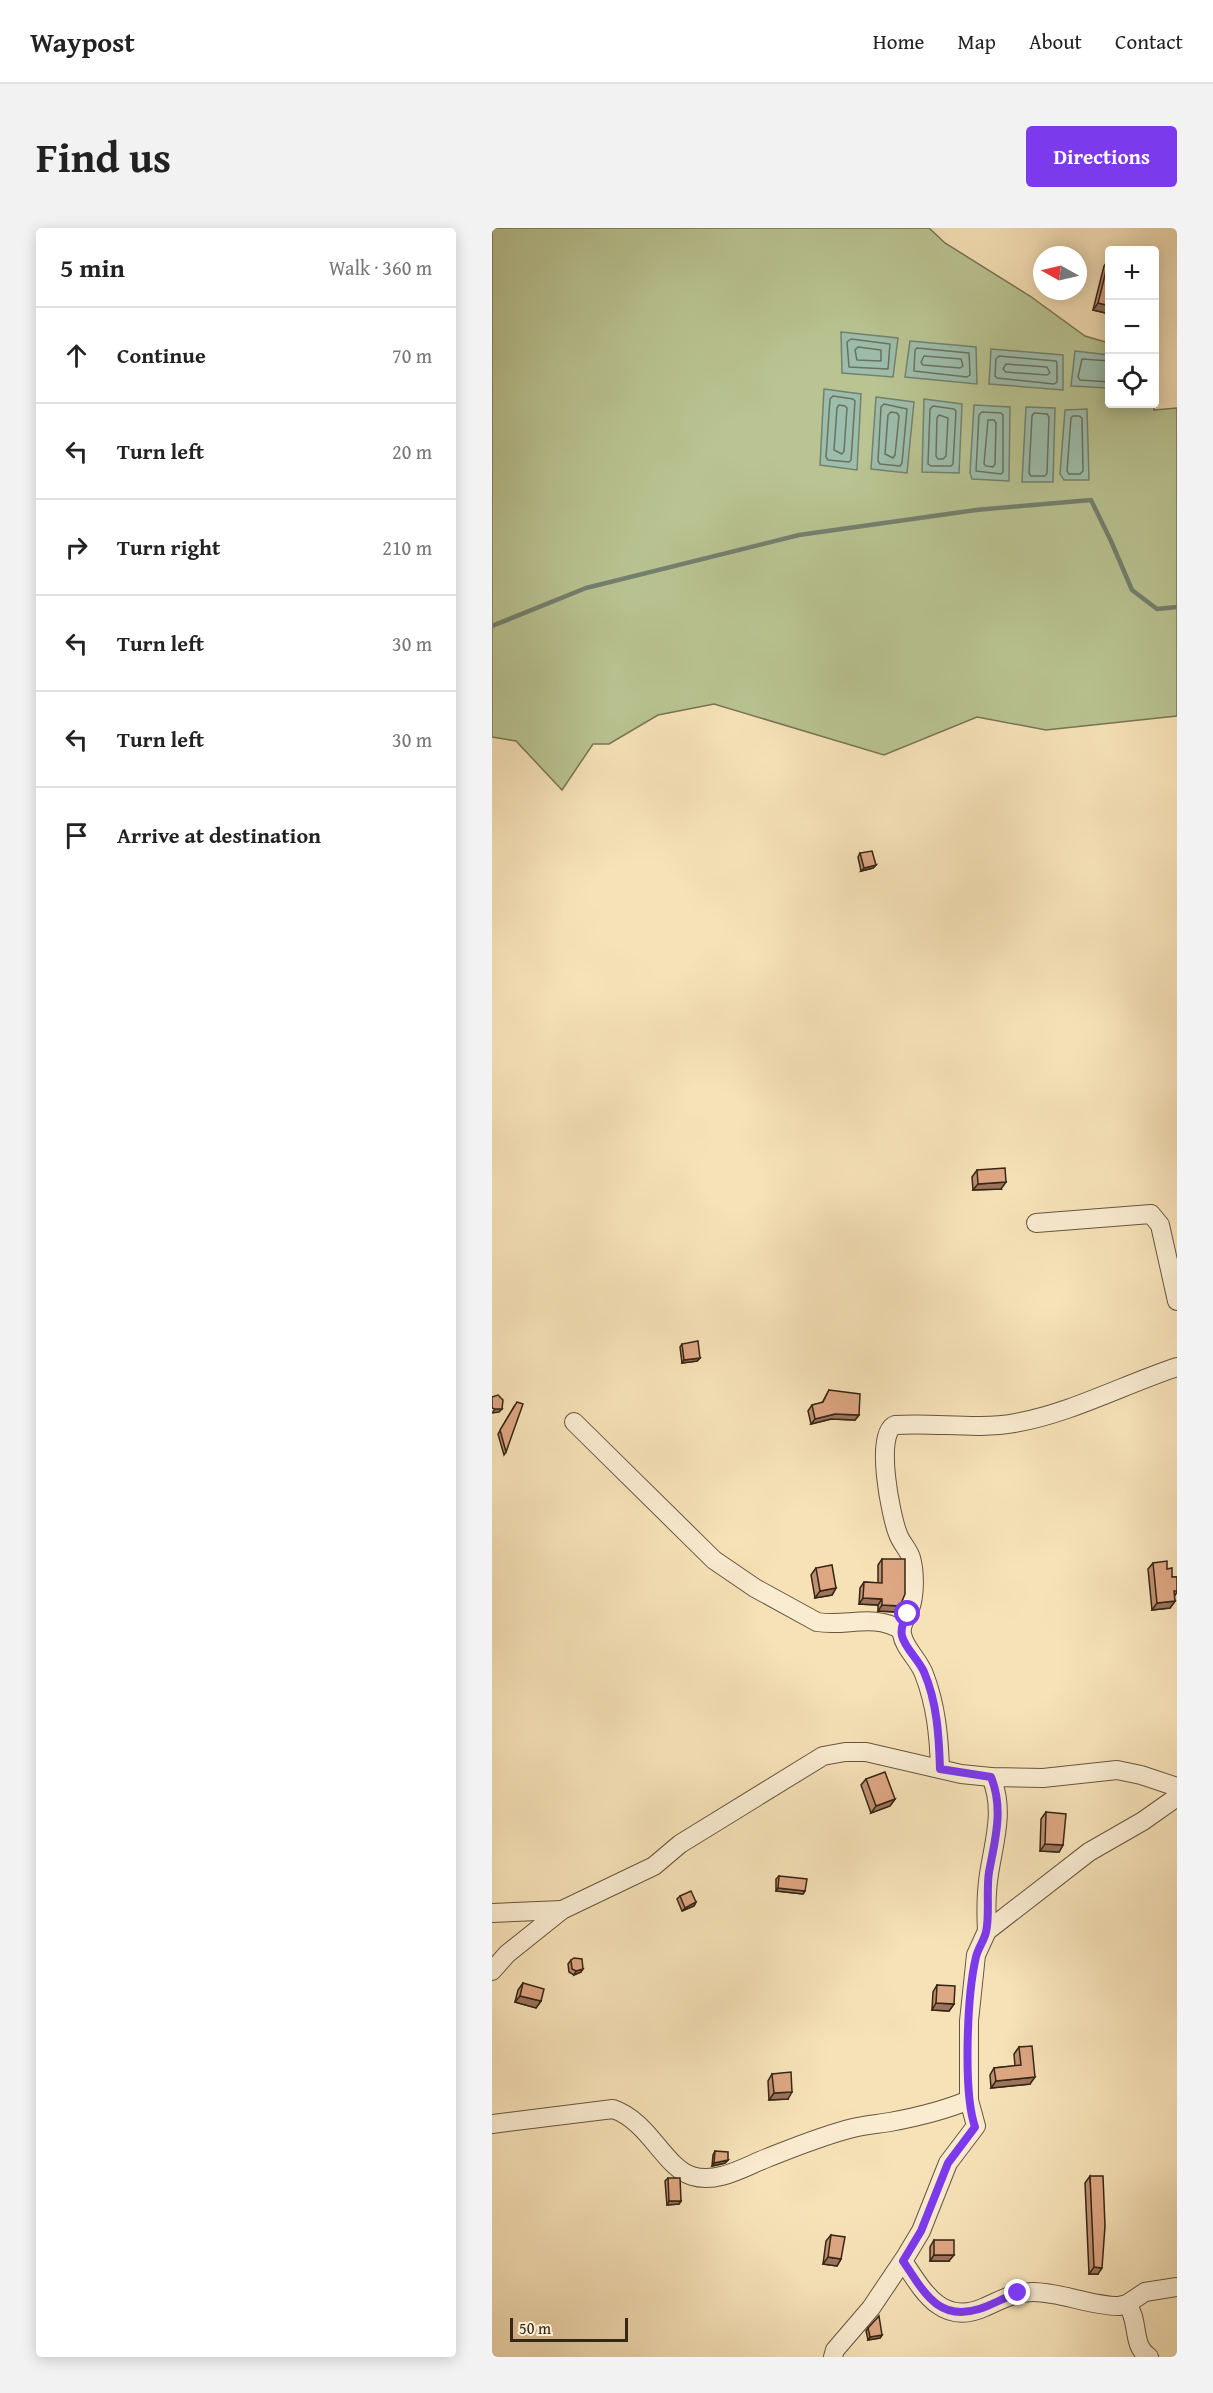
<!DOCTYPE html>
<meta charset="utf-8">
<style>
:root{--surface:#fff;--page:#f2f2f2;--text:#222;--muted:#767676;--line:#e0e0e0;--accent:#7c3aed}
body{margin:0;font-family:"Gentium Book Plus",serif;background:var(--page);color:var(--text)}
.controls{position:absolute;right:18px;top:18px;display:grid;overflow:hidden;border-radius:6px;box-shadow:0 3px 15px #0003}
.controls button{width:54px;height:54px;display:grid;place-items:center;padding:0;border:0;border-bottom:2px solid var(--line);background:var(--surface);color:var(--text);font:30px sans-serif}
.compass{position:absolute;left:541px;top:18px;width:54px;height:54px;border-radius:50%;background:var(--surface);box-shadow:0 3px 15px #0003;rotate:278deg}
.scale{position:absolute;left:18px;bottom:15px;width:118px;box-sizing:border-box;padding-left:6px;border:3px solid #362615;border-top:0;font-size:16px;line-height:21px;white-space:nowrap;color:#362615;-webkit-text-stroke:4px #faecd1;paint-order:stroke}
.stop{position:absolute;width:18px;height:18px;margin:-14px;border:4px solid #7c3aed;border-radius:50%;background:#fff}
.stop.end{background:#7c3aed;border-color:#fff;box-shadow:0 2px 6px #0008}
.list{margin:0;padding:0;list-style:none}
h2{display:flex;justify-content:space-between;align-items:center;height:78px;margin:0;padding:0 24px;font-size:26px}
h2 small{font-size:20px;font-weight:400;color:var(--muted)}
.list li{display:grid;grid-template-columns:39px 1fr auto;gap:18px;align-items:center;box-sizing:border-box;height:96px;padding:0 24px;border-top:2px solid var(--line)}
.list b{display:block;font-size:22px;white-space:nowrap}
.list em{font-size:20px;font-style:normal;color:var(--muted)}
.icon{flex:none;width:33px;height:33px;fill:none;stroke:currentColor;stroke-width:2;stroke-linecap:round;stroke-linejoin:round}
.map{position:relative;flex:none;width:685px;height:2129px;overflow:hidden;border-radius:6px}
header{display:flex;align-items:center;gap:36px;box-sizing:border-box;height:84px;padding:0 30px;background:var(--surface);border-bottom:2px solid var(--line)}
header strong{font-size:28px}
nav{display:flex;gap:33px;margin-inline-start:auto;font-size:21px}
.intro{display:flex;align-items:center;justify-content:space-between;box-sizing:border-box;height:144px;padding:0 36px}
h1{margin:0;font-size:42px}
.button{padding:15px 27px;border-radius:6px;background:var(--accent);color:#fff;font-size:21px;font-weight:700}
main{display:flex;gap:36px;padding:0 36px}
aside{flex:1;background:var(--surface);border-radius:6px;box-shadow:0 3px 15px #0003}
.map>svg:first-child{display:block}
.green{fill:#b9c492;stroke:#787554;stroke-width:1.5}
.water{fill:#9dbeac;stroke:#748170;stroke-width:1.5}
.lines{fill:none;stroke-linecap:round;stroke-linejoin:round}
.shore{stroke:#6a7260;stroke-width:1.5}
.stream{stroke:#748170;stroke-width:4.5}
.minor-casing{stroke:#66553e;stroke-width:20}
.minor{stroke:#faecd1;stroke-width:18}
.wall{fill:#bf9071;stroke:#362615;stroke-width:1.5}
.shaded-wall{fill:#9b755c;stroke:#362615;stroke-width:1.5}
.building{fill:#dea783;stroke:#362615;stroke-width:1.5}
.route{stroke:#7c3aed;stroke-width:8}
</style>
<header>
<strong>Waypost</strong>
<nav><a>Home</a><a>Map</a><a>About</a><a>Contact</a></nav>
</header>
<div class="intro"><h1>Find us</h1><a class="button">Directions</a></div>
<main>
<aside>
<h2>5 min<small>Walk · 360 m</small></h2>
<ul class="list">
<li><svg class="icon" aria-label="ahead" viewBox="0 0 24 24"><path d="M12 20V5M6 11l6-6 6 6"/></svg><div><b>Continue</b></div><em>70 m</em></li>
<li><svg class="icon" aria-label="left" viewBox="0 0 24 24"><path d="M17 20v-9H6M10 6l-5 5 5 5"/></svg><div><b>Turn left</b></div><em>20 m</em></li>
<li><svg class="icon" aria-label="right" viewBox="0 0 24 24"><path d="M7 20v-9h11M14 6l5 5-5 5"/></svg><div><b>Turn right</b></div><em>210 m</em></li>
<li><svg class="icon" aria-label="left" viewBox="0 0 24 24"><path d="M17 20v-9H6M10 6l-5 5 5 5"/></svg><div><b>Turn left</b></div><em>30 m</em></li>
<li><svg class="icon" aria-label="left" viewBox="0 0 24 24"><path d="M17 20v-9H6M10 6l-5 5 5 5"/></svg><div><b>Turn left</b></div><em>30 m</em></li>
<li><svg class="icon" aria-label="arrive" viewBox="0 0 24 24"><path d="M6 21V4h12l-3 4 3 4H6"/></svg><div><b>Arrive at destination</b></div></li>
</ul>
</aside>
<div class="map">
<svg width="685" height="2129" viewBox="0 0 685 2129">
<rect width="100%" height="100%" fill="#f7e2b8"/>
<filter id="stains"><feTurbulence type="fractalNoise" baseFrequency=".00333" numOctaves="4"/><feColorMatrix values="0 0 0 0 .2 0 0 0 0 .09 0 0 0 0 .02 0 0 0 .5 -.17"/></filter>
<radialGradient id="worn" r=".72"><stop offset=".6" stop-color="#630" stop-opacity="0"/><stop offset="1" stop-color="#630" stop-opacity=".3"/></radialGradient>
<path class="green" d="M 0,0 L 437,0 L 453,15 L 538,68 L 593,108 L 617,115 L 618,176 L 662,176 L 662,182 L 685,180 L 685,488 L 554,502 L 485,489 L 392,527 L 222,476 L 166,487 L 117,516 L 101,516 L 70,562 L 24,513 L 0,509 Z"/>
<g class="water">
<path d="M 349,104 L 406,110 L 401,149 L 350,145 Z"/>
<path d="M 418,113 L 484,119 L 485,156 L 413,149 Z"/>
<path d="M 499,121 L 571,127 L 571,162 L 497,156 Z"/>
<path d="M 583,123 L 617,127 L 617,160 L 579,158 Z"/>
<path d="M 332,161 L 369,166 L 365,242 L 328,237 Z"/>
<path d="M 384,169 L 422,174 L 415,245 L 379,241 Z"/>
<path d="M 432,171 L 470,176 L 467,245 L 430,244 Z"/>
<path d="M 482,177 L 518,179 L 517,253 L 480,251 L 478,245 Z"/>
<path d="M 534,179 L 563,180 L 561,254 L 530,254 Z"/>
<path d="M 595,181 L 597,252 L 572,252 L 568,246 L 573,182 Z"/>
</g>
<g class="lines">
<g class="shore">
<path d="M 359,111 L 398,116 L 396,141 L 357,139 L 355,114 Z"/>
<path d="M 366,119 L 389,122 L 389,133 L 365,132 L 363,122 Z"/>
<path d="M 425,120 L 477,125 L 478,147 L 475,149 L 422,143 L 423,122 Z"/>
<path d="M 432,128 L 469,131 L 471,138 L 468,140 L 431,137 L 429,134 Z"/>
<path d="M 507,128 L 564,133 L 565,135 L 565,154 L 562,156 L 505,150 L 503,148 L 504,131 Z"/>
<path d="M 618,133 L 590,131 L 586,149 L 588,152 L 618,154"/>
<path d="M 514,136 L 555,139 L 558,145 L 555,147 L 514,144 L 511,141 Z"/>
<path d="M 341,168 L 361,171 L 363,173 L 359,232 L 357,234 L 336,232 L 334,229 L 338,171 Z"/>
<path d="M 392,176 L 415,181 L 410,235 L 408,238 L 388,236 L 386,233 L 389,179 Z"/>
<path d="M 347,177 L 353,178 L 355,180 L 352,223 L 350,226 L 342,222 L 345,180 Z"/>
<path d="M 441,178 L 462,181 L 464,183 L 461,236 L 459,238 L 439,238 L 436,236 L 438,181 Z"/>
<path d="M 399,184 L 405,185 L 407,188 L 403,227 L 401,230 L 393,226 L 396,187 Z"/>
<path d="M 490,184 L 509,185 L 511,187 L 511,244 L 509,246 L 484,243 L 487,187 Z"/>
<path d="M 542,185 L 555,186 L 557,189 L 555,245 L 553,248 L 539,248 L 537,245 L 540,188 Z"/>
<path d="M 447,187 L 456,190 L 454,228 L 451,231 L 446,231 L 444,228 L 445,190 Z"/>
<path d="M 581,188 L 587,188 L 590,190 L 591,243 L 588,246 L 577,246 L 575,243 L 579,190 Z"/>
<path d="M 496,192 L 502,192 L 504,195 L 503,236 L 501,239 L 494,238 L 492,236 Z"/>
</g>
<path class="stream" d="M 0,398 L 94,360 L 307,307 L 484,282 L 599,272 L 619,313 L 640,362 L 665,381 L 685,379"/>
<defs>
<g id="minor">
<path d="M 544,995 L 659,986 L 668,997 L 685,1073"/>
<path d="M 82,1194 L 222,1332 L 263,1360 L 325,1394 C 355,1399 381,1385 409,1402"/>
<path d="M 448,1541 C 447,1508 444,1477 432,1446 C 427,1432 412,1420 410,1406 C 408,1396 415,1390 418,1381 C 423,1367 423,1344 419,1330 C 417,1322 409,1315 406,1306 C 399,1289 382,1205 403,1197 C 443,1194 484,1202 523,1195 C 579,1185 631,1157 685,1139"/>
<path d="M 0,1685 L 70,1682"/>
<path d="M 495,1703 C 494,1684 494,1665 497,1646 C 502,1613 513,1582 499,1549"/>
<path d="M 0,1743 L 15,1726 L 70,1682 L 162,1638 L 188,1616 L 331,1528 L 353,1524 L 374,1524 L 469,1546 L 499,1549 L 551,1550 L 625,1542 L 649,1547 L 685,1559"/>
<path d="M 0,1896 L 121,1881 C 157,1893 172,1939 200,1948 C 225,1956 252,1939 275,1930 C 303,1919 332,1907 361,1900 C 373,1897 386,1896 398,1894 C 425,1889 451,1883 477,1872"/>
<path d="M 411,2033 C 431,2063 450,2099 493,2079 C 509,2072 522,2064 541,2064 C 569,2064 598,2078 627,2078 L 635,2076 L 653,2064 L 685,2059"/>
<path d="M 635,2076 C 648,2093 639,2118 657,2129"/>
<path d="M 341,2129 L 343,2122 L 379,2080 L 414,2028 L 429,2003 L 456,1935 L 484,1898 L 477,1872 L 477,1793 L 484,1727 L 495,1703 L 597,1624 L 651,1593 L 685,1569"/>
</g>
</defs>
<use href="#minor" class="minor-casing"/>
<use href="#minor" class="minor"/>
</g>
<g class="wall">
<path d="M 617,31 L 618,86 L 601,82 L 612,38 Z"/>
<path d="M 368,625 L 384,637 L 381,640 L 369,643 L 366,629 Z"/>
<path d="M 485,942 L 509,961 L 481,962 L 480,949 Z"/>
<path d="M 190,1116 L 208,1130 L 205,1133 L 190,1135 L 188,1119 Z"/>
<path d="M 337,1162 L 367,1187 L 363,1192 L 339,1191 L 319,1196 L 316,1183 L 320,1177 L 330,1175 Z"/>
<path d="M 23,1177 L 14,1224 L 12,1227 L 6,1206 Z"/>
<path d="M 390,1331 L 408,1378 L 404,1384 L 386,1383 L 386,1377 L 367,1376 L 368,1360 L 372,1354 L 386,1355 L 386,1337 Z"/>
<path d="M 661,1335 L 675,1341 L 680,1349 L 685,1349 L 685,1364 L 682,1369 L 683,1373 L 678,1380 L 660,1382 L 656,1341 Z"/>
<path d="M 324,1340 L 344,1360 L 340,1367 L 323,1370 L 319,1347 Z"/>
<path d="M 374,1551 L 403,1571 L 398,1578 L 379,1585 L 369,1557 Z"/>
<path d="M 554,1584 L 571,1617 L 567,1624 L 548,1623 L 549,1591 Z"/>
<path d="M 287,1648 L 313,1663 L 311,1666 L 284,1663 L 284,1651 Z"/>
<path d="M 188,1668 L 204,1674 L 202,1678 L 190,1683 L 185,1671 Z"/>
<path d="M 79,1732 L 89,1744 L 82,1747 L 77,1744 L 76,1736 Z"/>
<path d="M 31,1755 L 49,1773 L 44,1780 L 23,1774 L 26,1762 Z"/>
<path d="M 445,1757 L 462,1776 L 457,1783 L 440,1782 L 441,1764 Z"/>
<path d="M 527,1819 L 538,1856 L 499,1860 L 498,1847 L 502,1840 L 523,1838 L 522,1826 Z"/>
<path d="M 280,1846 L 296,1871 L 277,1872 L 276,1853 Z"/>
<path d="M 223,1923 L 236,1932 L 233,1935 L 220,1938 L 221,1927 Z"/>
<path d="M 598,1948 L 606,2046 L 597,2046 L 593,1955 Z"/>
<path d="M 176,1950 L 189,1973 L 187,1976 L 175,1977 L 173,1953 Z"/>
<path d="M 339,2007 L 349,2031 L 345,2038 L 331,2036 L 334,2013 Z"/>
<path d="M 442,2012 L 457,2033 L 438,2033 L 438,2019 Z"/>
<path d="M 376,2100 L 390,2107 L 388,2110 L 376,2112 L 374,2103 Z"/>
</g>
<g class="shaded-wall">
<path d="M 606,75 L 618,78 L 618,86 L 601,82 Z"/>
<path d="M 384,637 L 381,640 L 369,643 L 372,640 Z"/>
<path d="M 514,954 L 509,961 L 481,962 L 486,956 Z"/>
<path d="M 208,1130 L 205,1133 L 190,1135 L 192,1132 Z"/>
<path d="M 3,1181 L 10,1181 L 7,1184 L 0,1185 Z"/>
<path d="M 343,1186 L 367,1187 L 363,1192 L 339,1191 L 319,1196 L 323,1191 Z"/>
<path d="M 344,1360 L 340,1367 L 323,1370 L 328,1363 Z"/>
<path d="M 371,1370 L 390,1371 L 386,1377 L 367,1376 Z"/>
<path d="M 683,1373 L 678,1380 L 660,1382 L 665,1375 Z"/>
<path d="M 390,1377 L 408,1378 L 404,1384 L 386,1383 Z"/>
<path d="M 403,1571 L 398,1578 L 379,1585 L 384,1578 Z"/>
<path d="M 553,1616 L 571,1617 L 567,1624 L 548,1623 Z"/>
<path d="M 286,1660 L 313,1663 L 311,1666 L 284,1663 Z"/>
<path d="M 204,1674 L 202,1678 L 190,1683 L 193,1680 Z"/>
<path d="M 91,1741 L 89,1744 L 82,1747 L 84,1743 Z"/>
<path d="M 28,1768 L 49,1773 L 44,1780 L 23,1774 Z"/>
<path d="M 444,1775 L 462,1776 L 457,1783 L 440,1782 Z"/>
<path d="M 543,1849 L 538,1856 L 499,1860 L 504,1853 Z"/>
<path d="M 300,1864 L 296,1871 L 277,1872 L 282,1865 Z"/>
<path d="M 236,1932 L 233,1935 L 220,1938 L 222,1935 Z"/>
<path d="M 177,1973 L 189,1973 L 187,1976 L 175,1977 Z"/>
<path d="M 442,2027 L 462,2027 L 457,2033 L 438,2033 Z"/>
<path d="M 336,2029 L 349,2031 L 345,2038 L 331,2036 Z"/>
<path d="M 602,2039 L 610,2040 L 606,2046 L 597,2046 Z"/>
<path d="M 390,2107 L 388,2110 L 376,2112 L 378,2109 Z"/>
</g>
<g class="building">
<path d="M 617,31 L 618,32 L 618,78 L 606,75 Z"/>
<path d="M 380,623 L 384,637 L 372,640 L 368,625 Z"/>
<path d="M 513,940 L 514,954 L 486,956 L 485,942 Z"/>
<path d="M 206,1113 L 208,1130 L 192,1132 L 190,1116 Z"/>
<path d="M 337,1162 L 368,1166 L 367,1187 L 343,1186 L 323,1191 L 320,1177 L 331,1174 Z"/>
<path d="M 6,1167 L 11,1172 L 10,1181 L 3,1181 L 0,1180 L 0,1169 Z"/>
<path d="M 25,1174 L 31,1176 L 14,1224 L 8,1202 Z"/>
<path d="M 390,1331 L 413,1331 L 413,1366 L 408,1378 L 390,1377 L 390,1371 L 371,1370 L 372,1354 L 390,1355 Z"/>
<path d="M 675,1333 L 675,1341 L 680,1340 L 680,1349 L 685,1349 L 685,1363 L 682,1363 L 683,1373 L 665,1375 L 661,1335 Z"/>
<path d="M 340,1337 L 344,1360 L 328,1363 L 324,1340 Z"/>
<path d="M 393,1544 L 403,1571 L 384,1578 L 374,1551 Z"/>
<path d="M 554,1584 L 574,1586 L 571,1617 L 553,1616 Z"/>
<path d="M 287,1648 L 315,1651 L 313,1663 L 286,1660 Z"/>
<path d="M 199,1663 L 204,1674 L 193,1680 L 188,1668 Z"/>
<path d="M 82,1730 L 90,1731 L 91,1741 L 84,1743 L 80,1741 L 79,1732 Z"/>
<path d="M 31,1755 L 52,1761 L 49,1773 L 28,1768 Z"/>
<path d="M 445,1757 L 463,1758 L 462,1776 L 444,1775 Z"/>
<path d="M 540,1818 L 543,1849 L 504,1853 L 502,1840 L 529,1837 L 527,1819 Z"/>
<path d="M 299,1844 L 300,1864 L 282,1865 L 280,1846 Z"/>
<path d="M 223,1923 L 236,1924 L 236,1932 L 222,1935 Z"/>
<path d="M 598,1948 L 611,1948 L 613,1998 L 610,2040 L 602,2039 Z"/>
<path d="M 176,1950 L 188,1950 L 189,1973 L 177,1973 Z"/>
<path d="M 339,2007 L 353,2009 L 349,2031 L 336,2029 Z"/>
<rect x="442" y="2012" width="20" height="15"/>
<path d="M 387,2088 L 390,2107 L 378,2109 L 376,2100 Z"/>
</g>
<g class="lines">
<path class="route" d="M 416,1386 C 412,1392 408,1399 410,1408 C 413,1420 426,1431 432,1444 C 445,1474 447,1508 448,1541 L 499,1549 C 512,1581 503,1612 497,1644 C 494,1663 498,1687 494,1704 C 492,1713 486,1720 484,1729 C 475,1767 471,1864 483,1899 L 456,1935 L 429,2003 L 411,2033 C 431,2062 445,2094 487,2081 C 501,2077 512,2069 526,2065"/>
</g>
<rect width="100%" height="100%" filter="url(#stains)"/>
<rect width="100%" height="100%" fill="url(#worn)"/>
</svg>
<div class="controls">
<button>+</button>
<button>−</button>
<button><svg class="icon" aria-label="locate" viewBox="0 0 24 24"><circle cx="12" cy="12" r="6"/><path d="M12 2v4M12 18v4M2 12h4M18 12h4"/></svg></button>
</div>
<svg class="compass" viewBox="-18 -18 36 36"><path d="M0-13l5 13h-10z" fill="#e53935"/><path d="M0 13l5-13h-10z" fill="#767676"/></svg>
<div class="scale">50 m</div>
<div class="stop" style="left:416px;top:1386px"></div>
<div class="stop end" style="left:526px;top:2065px"></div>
</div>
</main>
